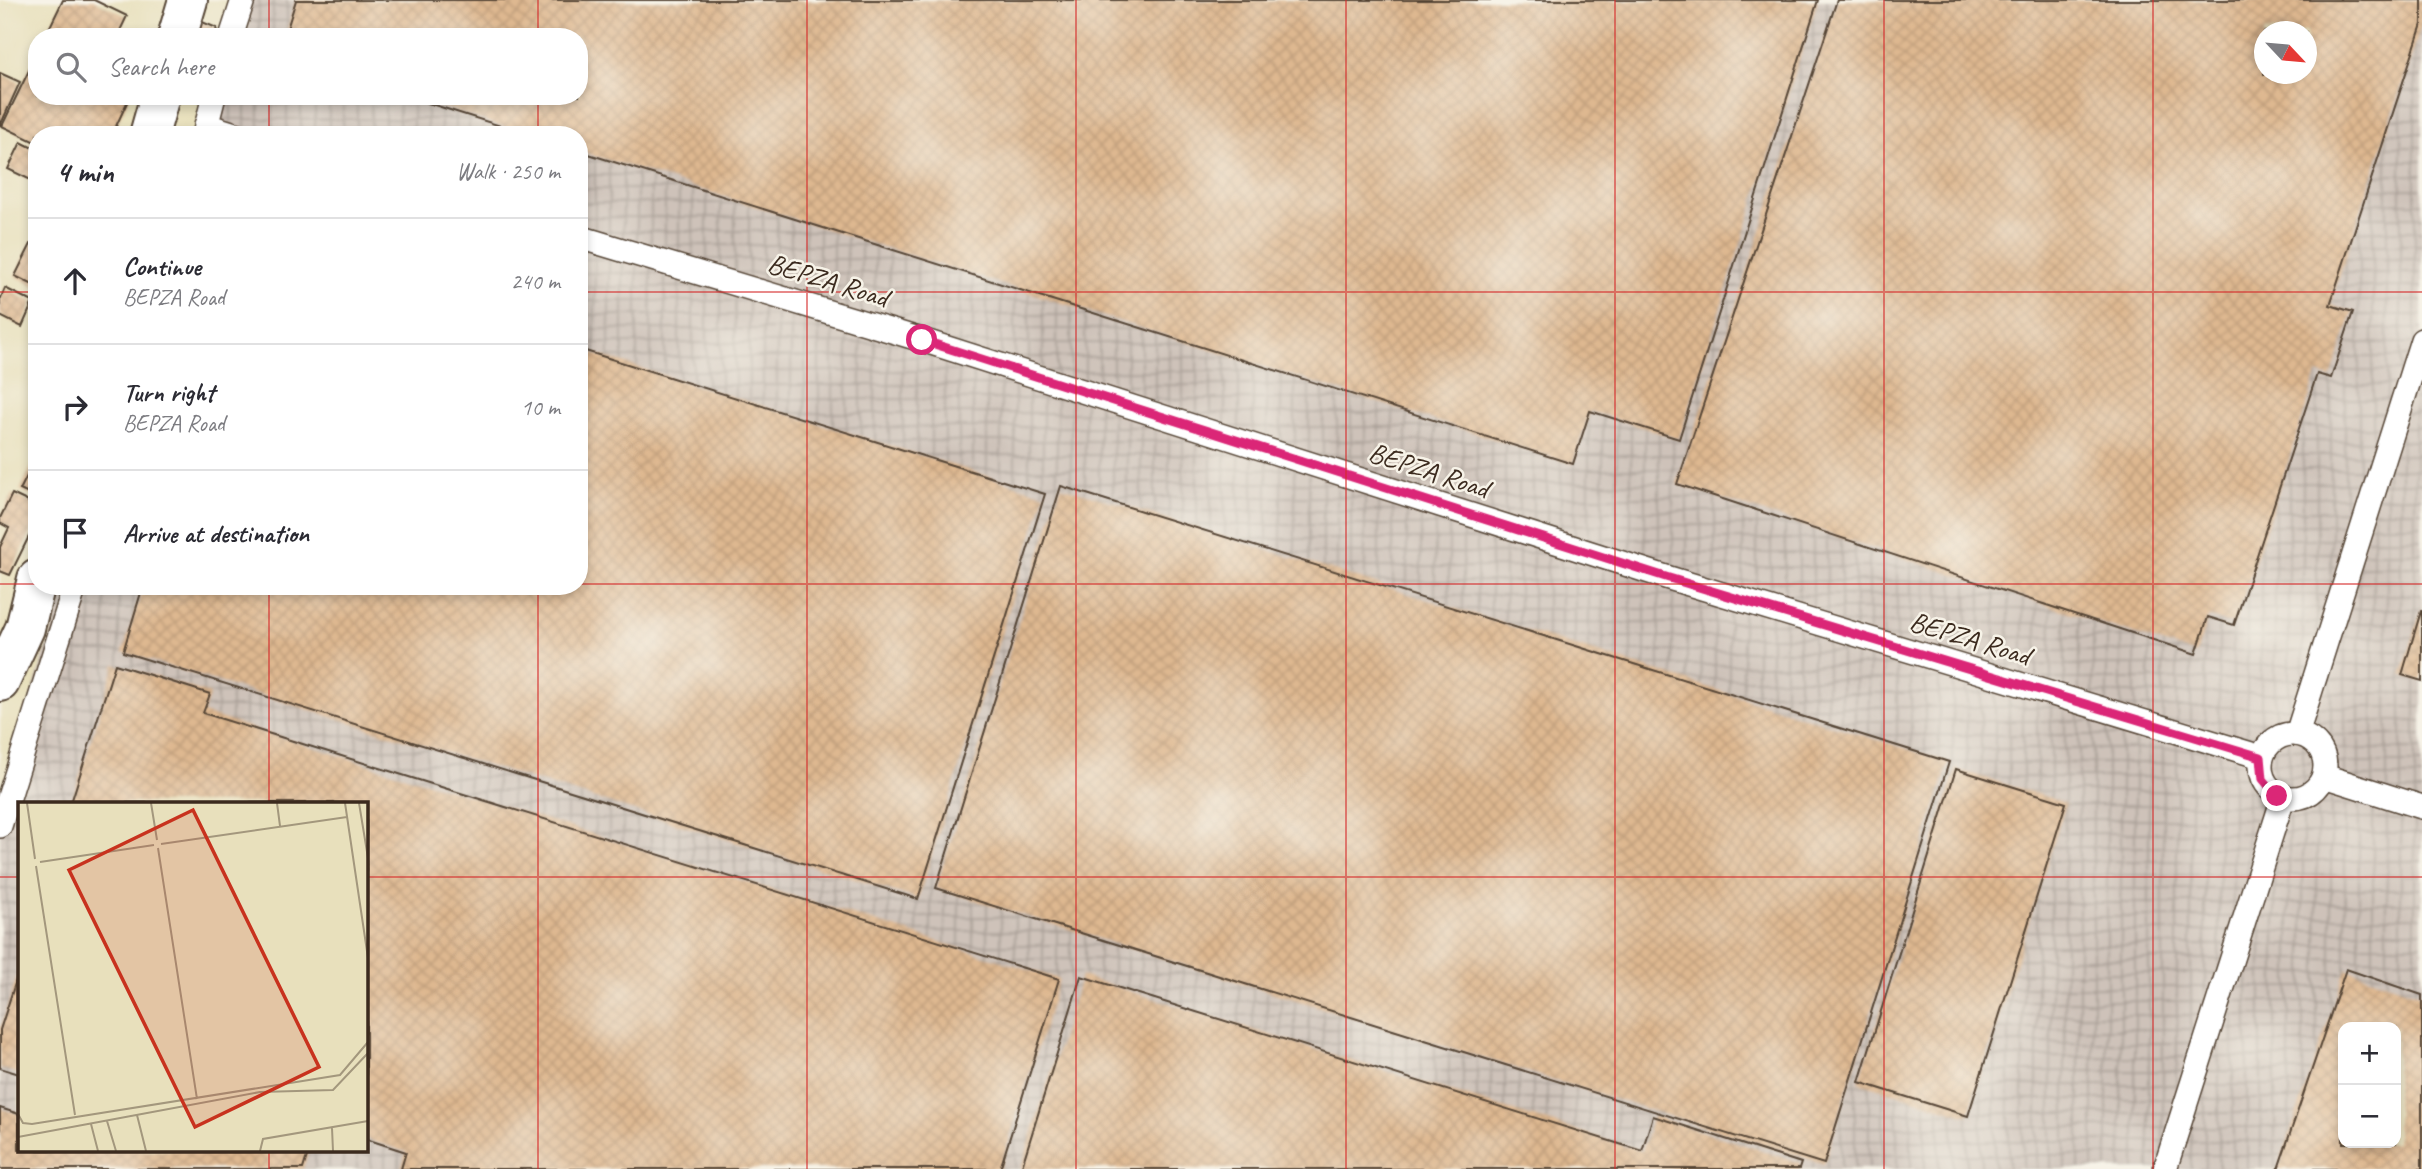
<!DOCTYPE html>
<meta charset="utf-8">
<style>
:root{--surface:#fff;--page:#f7f7f7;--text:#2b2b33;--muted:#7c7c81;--line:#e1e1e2}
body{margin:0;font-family:Caveat,sans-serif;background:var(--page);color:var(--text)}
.controls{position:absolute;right:21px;bottom:21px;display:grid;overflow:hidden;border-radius:14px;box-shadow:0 4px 10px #0003}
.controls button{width:63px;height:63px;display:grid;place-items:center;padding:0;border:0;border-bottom:2px solid var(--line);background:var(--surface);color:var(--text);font:35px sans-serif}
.compass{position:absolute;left:2254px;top:21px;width:63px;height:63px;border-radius:50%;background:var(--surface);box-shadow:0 4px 10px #0003;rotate:116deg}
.stop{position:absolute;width:21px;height:21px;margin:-16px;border:5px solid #db2777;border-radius:50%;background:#fff}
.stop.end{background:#db2777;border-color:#fff;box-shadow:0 2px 7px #0008}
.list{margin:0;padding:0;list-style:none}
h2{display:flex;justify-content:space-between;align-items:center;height:91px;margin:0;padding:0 28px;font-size:30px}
h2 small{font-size:23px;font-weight:400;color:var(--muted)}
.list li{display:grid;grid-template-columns:46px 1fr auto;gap:21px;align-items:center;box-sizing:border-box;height:126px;padding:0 28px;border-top:2px solid var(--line)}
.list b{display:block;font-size:26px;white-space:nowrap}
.list p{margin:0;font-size:23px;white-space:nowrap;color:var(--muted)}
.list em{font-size:23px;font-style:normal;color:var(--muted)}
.icon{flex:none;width:38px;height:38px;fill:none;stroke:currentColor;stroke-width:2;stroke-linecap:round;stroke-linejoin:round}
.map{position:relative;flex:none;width:2422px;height:1169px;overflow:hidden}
.search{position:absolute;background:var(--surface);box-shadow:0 4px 10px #0003;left:28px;top:28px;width:560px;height:77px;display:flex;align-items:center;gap:18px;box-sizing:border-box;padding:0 24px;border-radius:28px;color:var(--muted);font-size:26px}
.panel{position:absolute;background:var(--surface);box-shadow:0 4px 10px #0003;left:28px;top:126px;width:560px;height:469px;border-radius:28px}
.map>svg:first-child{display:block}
.industrial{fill:url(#industrial-grid);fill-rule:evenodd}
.building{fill:url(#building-cross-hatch);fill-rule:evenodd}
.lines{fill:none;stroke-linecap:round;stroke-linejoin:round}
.lane-casing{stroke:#554536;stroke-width:26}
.street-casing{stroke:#554536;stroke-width:42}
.lane{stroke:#fff;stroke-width:23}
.street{stroke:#fff;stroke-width:38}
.route{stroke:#db2777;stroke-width:9}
.grid{fill:none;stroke:#d62828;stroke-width:2;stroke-opacity:0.55}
.labels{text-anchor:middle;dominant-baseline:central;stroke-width:5;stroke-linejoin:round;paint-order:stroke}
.street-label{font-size:28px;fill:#3b2a1e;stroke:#f7f3e8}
.inset-road{fill:none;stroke:#a3977d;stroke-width:2}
.view{fill:#c8321e;fill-opacity:0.15;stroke:#c8321e;stroke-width:3.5}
.inset-edge{fill:none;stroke:#3b2a1e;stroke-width:3.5}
</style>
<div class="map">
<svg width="2422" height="1169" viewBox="0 0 2422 1169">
<defs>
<pattern id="industrial-grid" width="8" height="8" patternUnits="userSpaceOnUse" patternTransform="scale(1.75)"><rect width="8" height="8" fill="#cec2b9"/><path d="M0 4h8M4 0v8" fill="none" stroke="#a89e96"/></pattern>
<pattern id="building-cross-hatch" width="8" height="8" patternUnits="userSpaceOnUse" patternTransform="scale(1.75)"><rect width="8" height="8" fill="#deb890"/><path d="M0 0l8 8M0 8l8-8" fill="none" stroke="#bf9e7c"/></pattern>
</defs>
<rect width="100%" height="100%" fill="#f7f3e8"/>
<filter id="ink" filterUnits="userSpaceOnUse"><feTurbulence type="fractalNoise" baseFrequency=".0143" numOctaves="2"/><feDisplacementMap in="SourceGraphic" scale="14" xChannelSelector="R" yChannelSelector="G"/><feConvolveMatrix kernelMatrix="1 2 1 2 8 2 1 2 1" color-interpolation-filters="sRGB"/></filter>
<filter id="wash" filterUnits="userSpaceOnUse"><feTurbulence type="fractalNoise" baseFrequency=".00686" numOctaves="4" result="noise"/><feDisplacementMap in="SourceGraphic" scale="28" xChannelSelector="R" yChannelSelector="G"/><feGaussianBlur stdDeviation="1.57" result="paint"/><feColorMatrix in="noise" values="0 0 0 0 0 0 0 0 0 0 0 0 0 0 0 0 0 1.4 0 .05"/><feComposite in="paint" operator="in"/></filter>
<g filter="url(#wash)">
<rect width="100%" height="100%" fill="#e8e0bc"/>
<path class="industrial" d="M 241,0 L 2422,0 L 2422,1169 L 0,1169 L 0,799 L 65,586 L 579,586 L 579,135 L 201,135 L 212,96 L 579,96 L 579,37 L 230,37 ZM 2264,32 L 2306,32 L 2306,74 L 2264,74 ZM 19,803 L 366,803 L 366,1150 L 19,1150 ZM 2343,1027 L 2396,1027 L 2396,1143 L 2343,1143 Z"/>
<g id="blocks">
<g class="building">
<path d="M 63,0 L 94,0 L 127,16 L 117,37 L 45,37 Z"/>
<path d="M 296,0 L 1818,0 L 1679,439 L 1590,411 L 1573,464 L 579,151 L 579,135 L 529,135 L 409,97 L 579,96 L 579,37 L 312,37 L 287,29 Z"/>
<path d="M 1837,0 L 2422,0 L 2422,24 L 2330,305 L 2353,312 L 2331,378 L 2317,374 L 2234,625 L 2208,617 L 2196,654 L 1677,484 ZM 2264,32 L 2306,32 L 2306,74 L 2264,74 Z"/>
<path d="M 190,17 L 217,28 L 214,37 L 182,37 Z"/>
<path d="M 37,54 L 37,96 L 130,96 L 112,135 L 37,135 L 37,143 L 2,126 Z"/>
<path d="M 0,73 L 20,82 L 0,126 Z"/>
<path d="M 21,142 L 37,150 L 37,183 L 8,169 Z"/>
<path d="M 31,244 L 37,247 L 37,287 L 15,276 Z"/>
<path d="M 5,288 L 33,302 L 22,327 L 0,316 L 0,300 Z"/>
<path d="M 579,349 L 1045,494 L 918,899 L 123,652 L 143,586 L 579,586 Z"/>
<path d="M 37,456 L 37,498 L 20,490 Z"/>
<path d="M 1061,486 L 1949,762 L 1824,1164 L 936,888 Z"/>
<path d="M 12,494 L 37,506 L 37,520 L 10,575 L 0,571 L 0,547 L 9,528 L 0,523 L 0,518 Z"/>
<path d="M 2421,611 L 2422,611 L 2422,681 L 2402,675 Z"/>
<path d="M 115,664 L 210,694 L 203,713 L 1059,979 L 1000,1169 L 401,1169 L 406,1152 L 366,1139 L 366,803 L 71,803 Z"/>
<path d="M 1956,769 L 2066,803 L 1968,1116 L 1859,1082 Z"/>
<path d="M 2346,969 L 2422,995 L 2422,1169 L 2278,1169 ZM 2343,1027 L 2396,1027 L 2396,1143 L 2343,1143 Z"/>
<path d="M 19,971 L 19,1074 L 0,1068 L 0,1030 Z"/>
<path d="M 1081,976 L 1642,1151 L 1653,1116 L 1801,1163 L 1799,1169 L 1021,1169 Z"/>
<path d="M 0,1108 L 19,1114 L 19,1150 L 309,1150 L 303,1169 L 0,1169 Z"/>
</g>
</g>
</g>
<g filter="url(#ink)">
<use href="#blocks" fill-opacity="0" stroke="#554536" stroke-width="2"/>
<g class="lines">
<defs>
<g id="lane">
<path d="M 231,37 L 243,0"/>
<path d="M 206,125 L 238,135"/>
<path d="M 204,135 L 214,96"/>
<path d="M 579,237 L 922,340 L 1669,578 L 2261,757"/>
<circle cx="2293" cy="766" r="32"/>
<path d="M 2297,734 L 2422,340"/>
<path d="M 2324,776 L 2422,807"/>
<path d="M 0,826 L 75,586"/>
<path d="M 2165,1169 L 2283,798"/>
</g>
<g id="street">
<path d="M 177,37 L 188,0"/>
<path d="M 149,135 L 160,96"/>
<path d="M 0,682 L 25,628 L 37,579"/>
</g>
</defs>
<use href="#lane" class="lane-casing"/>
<use href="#street" class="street-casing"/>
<use href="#lane" class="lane"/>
<use href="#street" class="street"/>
</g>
</g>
<g class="lines" filter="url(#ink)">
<path class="route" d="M 922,340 L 1669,578 L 2261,757 L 2263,779 L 2277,796"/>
</g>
<path class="grid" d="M 269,0 L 269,37M 538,0 L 538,37M 807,0 L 807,1169M 1076,0 L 1076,1169M 1346,0 L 1346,1169M 1615,0 L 1615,1169M 1884,0 L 1884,1169M 2153,0 L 2153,1169M 269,96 L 269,135M 538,96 L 538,135M 0,292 L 37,292M 579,292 L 2422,292M 0,584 L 37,584M 579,584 L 2422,584M 269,586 L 269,803M 538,586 L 538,1169M 0,877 L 19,877M 366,877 L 2422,877M 269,1150 L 269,1169"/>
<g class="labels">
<g class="street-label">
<text transform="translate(828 280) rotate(17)">BEPZA Road</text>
<text transform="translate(1429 470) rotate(18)">BEPZA Road</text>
<text transform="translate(1970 638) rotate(17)">BEPZA Road</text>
</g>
</g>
<g transform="translate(18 802)">
<rect width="350" height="350" fill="#e8e0bc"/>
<path class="inset-road" d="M 9,1 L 17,57M 133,1 L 139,38M 259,1 L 262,24M 327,1 L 350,156M 341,1 L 350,56M 143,42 L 329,15M 140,46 L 179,297M 22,60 L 136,43M 18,64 L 57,313M 0,312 L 5,321 L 14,322 L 322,273 L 350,240M 119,313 L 128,349M 89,319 L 98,349M 73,322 L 80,349M 314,326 L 315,349M 0,335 L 242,290 L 315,288 L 350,251M 242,349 L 245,337 L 350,319"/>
<path class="view" d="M 175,8 L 301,265 L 177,325 L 51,68 Z"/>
<rect width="350" height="350" class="inset-edge"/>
</g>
</svg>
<div class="controls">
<button>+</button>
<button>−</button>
</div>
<svg class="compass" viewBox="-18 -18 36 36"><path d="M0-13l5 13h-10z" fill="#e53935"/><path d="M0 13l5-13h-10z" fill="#7c7c81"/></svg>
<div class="stop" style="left:922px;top:340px"></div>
<div class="stop end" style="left:2277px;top:796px"></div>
<div class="search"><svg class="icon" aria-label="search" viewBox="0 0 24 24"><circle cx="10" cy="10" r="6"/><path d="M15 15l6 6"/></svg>Search here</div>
<section class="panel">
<h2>4 min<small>Walk · 250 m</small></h2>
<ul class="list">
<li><svg class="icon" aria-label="ahead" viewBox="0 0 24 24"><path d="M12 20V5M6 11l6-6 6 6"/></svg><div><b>Continue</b><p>BEPZA Road</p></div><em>240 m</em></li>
<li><svg class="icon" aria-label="right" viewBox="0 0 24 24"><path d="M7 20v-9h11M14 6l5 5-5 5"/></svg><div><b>Turn right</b><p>BEPZA Road</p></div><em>10 m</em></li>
<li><svg class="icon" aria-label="arrive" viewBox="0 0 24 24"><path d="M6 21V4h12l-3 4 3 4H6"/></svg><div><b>Arrive at destination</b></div></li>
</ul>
</section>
</div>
